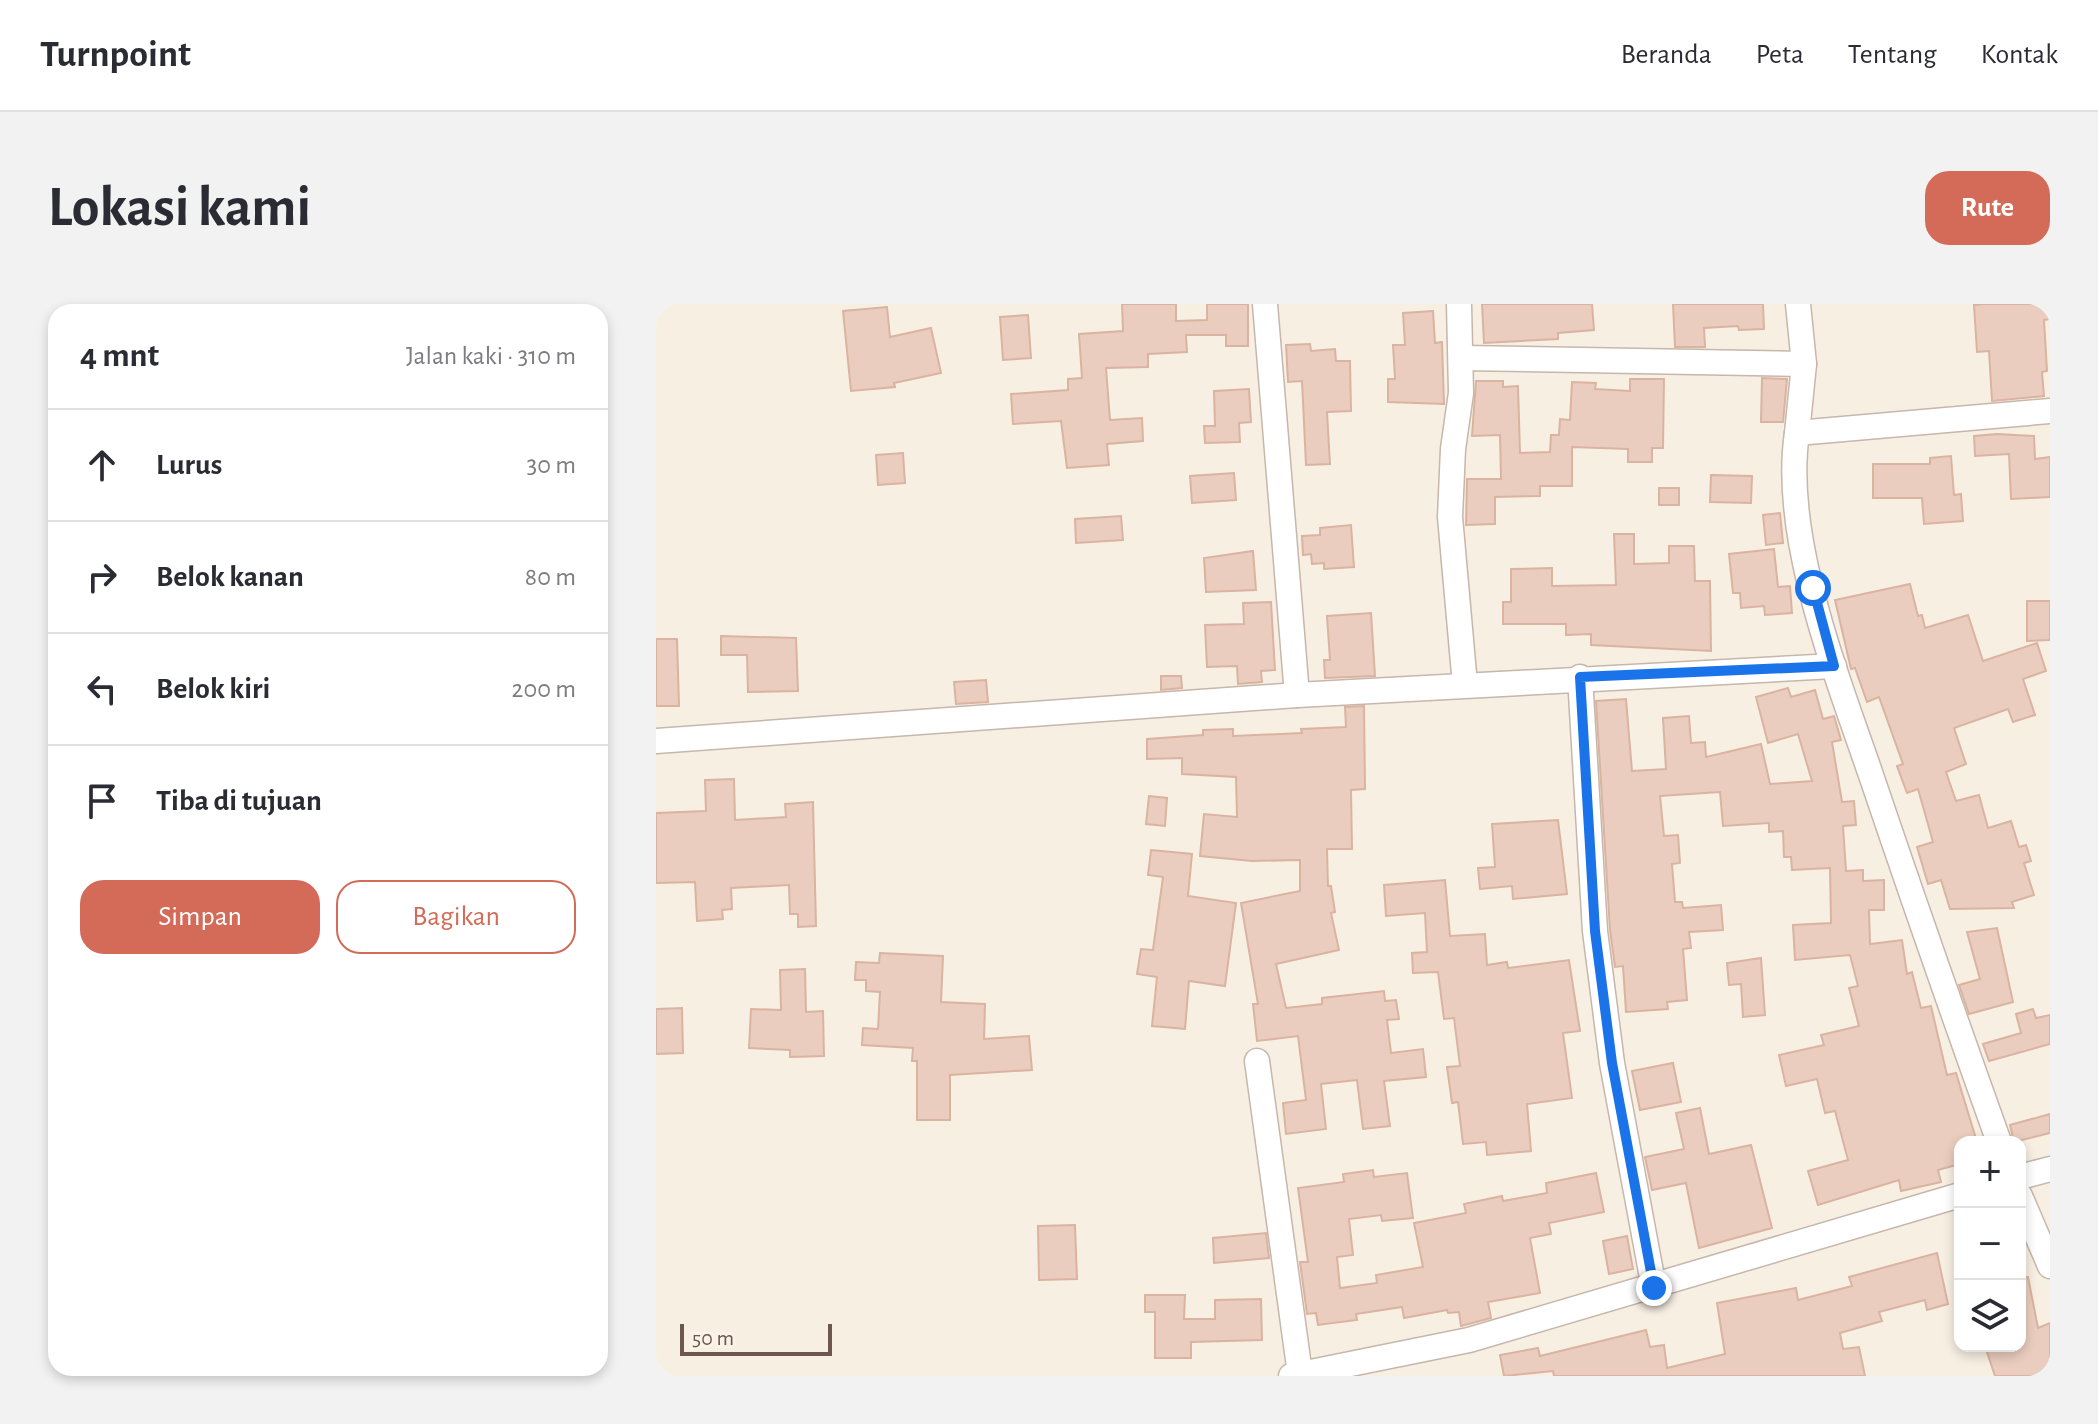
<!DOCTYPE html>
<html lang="id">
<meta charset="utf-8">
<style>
:root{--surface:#fff;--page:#f2f2f3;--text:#2b2b33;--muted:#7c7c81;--line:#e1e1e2;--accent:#d36b58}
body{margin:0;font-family:"Alegreya Sans",sans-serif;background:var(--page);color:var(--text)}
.controls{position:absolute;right:24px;bottom:24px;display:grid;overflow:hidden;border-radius:16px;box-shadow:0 4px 12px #0003}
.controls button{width:72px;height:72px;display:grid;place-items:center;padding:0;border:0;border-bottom:2px solid var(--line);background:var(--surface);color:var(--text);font:40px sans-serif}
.scale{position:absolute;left:24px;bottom:20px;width:152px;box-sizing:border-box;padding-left:8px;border:4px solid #6d564d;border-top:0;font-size:22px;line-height:28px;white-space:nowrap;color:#6d564d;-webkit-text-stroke:6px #fcf3e8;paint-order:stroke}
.stop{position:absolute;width:24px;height:24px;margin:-18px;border:6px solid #1a73e8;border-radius:50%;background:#fff}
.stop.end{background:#1a73e8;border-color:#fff;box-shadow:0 2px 8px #0008}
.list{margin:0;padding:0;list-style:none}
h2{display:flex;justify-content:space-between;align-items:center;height:104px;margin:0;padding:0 32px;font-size:34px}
h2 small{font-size:26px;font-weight:400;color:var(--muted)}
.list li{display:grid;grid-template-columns:52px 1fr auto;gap:24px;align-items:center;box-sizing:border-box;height:112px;padding:0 32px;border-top:2px solid var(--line)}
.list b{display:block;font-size:30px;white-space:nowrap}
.list em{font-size:26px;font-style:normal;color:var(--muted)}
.actions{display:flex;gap:16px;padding:24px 32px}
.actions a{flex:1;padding:18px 0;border:2px solid var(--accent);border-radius:24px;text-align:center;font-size:28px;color:var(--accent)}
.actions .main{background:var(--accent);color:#fff}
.icon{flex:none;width:44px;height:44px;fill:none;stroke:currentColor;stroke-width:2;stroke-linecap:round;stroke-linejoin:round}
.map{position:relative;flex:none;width:1394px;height:1072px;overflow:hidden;border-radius:24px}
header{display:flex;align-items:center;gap:48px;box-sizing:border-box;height:112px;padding:0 40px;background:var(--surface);border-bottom:2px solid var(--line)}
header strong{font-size:38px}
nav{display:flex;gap:44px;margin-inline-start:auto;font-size:28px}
.intro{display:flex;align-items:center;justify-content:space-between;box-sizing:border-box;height:192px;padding:0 48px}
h1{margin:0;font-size:56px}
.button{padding:20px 36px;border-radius:24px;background:var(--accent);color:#fff;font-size:28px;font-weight:700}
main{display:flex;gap:48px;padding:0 48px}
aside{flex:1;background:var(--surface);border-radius:24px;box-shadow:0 4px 12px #0003}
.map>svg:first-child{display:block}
.building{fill:#eacdbe;stroke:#dab3a1;stroke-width:2}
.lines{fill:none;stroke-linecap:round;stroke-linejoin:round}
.minor-casing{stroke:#c7b6ac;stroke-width:27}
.minor{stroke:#fff;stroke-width:24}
.route{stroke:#1a73e8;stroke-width:10}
</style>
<header>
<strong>Turnpoint</strong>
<nav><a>Beranda</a><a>Peta</a><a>Tentang</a><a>Kontak</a></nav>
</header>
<div class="intro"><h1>Lokasi kami</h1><a class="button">Rute</a></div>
<main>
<aside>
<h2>4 mnt<small>Jalan kaki · 310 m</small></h2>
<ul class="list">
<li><svg class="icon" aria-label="ahead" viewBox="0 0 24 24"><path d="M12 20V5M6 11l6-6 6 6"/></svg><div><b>Lurus</b></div><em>30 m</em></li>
<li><svg class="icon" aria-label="right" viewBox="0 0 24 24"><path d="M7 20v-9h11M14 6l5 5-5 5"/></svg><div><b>Belok kanan</b></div><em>80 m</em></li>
<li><svg class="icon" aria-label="left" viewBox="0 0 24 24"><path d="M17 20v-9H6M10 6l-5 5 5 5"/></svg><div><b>Belok kiri</b></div><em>200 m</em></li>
<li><svg class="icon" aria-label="arrive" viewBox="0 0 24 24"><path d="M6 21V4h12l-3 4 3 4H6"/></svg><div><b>Tiba di tujuan</b></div></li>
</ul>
<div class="actions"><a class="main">Simpan</a><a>Bagikan</a></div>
</aside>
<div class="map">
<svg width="1394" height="1072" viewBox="0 0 1394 1072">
<rect width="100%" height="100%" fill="#f8efe3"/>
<g class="building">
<path d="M 466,0 L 520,0 L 520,17 L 551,16 L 551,0 L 592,0 L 592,42 L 570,42 L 570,31 L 530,31 L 531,48 L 492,50 L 492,63 L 450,64 L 454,116 L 486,114 L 487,137 L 451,140 L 453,161 L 411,164 L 405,117 L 357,120 L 355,90 L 412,86 L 412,75 L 426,74 L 423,30 L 467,27 Z"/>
<path d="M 826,0 L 936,0 L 938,26 L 902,29 L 902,35 L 828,39 Z"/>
<path d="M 1017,0 L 1107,0 L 1108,25 L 1083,26 L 1082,22 L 1048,24 L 1049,43 L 1019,43 Z"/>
<path d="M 1328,0 L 1394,0 L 1394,15 L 1388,16 L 1391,67 L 1386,68 L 1388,92 L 1336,97 L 1333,47 L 1321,48 L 1318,1 Z"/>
<path d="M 231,3 L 234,33 L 275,24 L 285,69 L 238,79 L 239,83 L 195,87 L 187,7 Z"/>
<path d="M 777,7 L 779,39 L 786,38 L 788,100 L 732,98 L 732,75 L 739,75 L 737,41 L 749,41 L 747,9 Z"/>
<path d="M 372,11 L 375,54 L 347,56 L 344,13 Z"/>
<path d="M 654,40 L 655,47 L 679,45 L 680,57 L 694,57 L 695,107 L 671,108 L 674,160 L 650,161 L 646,77 L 632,78 L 630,41 Z"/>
<path d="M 1106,74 L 1131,75 L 1127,118 L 1105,118 Z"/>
<path d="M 974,75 L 1008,75 L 1007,144 L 996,144 L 996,158 L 972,158 L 972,145 L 916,143 L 916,182 L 884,182 L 884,192 L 839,193 L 839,220 L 810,221 L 811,175 L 845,175 L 844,131 L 816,132 L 820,77 L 847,77 L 847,83 L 862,82 L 864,149 L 894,148 L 895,131 L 903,131 L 904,115 L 914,116 L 916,78 L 940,79 L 939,85 L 974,87 Z"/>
<path d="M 593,85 L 595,118 L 583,119 L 584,138 L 549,139 L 548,122 L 559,122 L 558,87 Z"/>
<path d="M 1341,130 L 1378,132 L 1379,155 L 1394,153 L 1394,193 L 1355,195 L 1353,150 L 1319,152 L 1318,132 Z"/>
<path d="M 247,149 L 249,179 L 222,181 L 220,151 Z"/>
<path d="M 1295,152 L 1298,191 L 1305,190 L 1307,217 L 1268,220 L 1266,194 L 1217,194 L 1217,160 L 1274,160 L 1274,154 Z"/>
<path d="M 578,169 L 580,196 L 536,199 L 534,172 Z"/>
<path d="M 1055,171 L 1096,172 L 1095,199 L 1054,198 Z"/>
<rect x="1003" y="184" width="20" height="17"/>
<path d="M 1124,209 L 1127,239 L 1110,241 L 1107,211 Z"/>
<path d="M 465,212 L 467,236 L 420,239 L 419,215 Z"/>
<path d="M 695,221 L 698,263 L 668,265 L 668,259 L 656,260 L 655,250 L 647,251 L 646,232 L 664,231 L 664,224 Z"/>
<path d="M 958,230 L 978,230 L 978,260 L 1013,259 L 1013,242 L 1038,242 L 1039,277 L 1054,277 L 1055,347 L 935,341 L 935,330 L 910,331 L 910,320 L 847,320 L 847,298 L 855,298 L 855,265 L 896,264 L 896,282 L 960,281 Z"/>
<path d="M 1118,245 L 1122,283 L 1134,282 L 1136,309 L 1109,311 L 1108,302 L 1085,304 L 1084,289 L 1077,289 L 1073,250 Z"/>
<path d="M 597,247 L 600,286 L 550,288 L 548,254 Z"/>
<path d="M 1254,280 L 1262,312 L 1266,311 L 1269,324 L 1312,311 L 1327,357 L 1381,339 L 1390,367 L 1367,375 L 1379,411 L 1357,418 L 1352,405 L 1298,424 L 1310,460 L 1290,468 L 1300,497 L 1323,491 L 1332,524 L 1355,517 L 1363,543 L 1370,541 L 1375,557 L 1368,559 L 1378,591 L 1356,598 L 1358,604 L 1294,605 L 1285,576 L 1272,580 L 1261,543 L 1277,538 L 1262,485 L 1251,489 L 1241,462 L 1247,460 L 1223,393 L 1211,398 L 1199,364 L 1195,365 L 1179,296 Z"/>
<path d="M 1371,297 L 1394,297 L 1394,336 L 1371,337 Z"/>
<path d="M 615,298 L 619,366 L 605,367 L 606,378 L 582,380 L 581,362 L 551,363 L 549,321 L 588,320 L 587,299 Z"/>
<path d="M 715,309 L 719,372 L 669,374 L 668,356 L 674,356 L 671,312 Z"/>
<path d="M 65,332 L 140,334 L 142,387 L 92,388 L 91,351 L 65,351 Z"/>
<path d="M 0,335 L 21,335 L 23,402 L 0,402 Z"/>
<path d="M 505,372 L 525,372 L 526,384 L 505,386 Z"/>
<path d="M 330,376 L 332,398 L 300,400 L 298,378 Z"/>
<path d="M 1132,384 L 1135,393 L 1159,386 L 1167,415 L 1178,412 L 1185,436 L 1176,438 L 1186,498 L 1198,497 L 1200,521 L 1187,522 L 1190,567 L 1207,566 L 1207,577 L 1228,576 L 1228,606 L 1213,606 L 1214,640 L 1246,636 L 1251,670 L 1256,668 L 1265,704 L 1275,702 L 1291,771 L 1300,769 L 1321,838 L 1304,838 L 1304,860 L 1282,866 L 1285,878 L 1245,887 L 1243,876 L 1162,901 L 1152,867 L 1192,856 L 1179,807 L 1169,809 L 1161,775 L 1130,782 L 1123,751 L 1168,741 L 1165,731 L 1203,722 L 1193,684 L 1202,682 L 1194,651 L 1139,656 L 1137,621 L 1175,619 L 1174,564 L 1136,566 L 1135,553 L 1128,553 L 1127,527 L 1113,528 L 1113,519 L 1067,522 L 1064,488 L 1004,492 L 1008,532 L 1022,531 L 1024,559 L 1016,560 L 1019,598 L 1026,598 L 1027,604 L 1065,601 L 1067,626 L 1033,628 L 1035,644 L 1027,645 L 1031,696 L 1011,698 L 1012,705 L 970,708 L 967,662 L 959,663 L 954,626 L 940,397 L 970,395 L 976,467 L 1010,465 L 1007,414 L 1033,412 L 1035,439 L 1049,438 L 1050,453 L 1105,440 L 1114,480 L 1156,477 L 1142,430 L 1112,439 L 1100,393 Z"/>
<path d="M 708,402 L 709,485 L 695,486 L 696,545 L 671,545 L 672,582 L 675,582 L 679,608 L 675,609 L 683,646 L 620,660 L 630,704 L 666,700 L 666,694 L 728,687 L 729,697 L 740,696 L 743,715 L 731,716 L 735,749 L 767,745 L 770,773 L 728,777 L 734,822 L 707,825 L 701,776 L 665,780 L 670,825 L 630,830 L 627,799 L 650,796 L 642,732 L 601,737 L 597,700 L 602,700 L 585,599 L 644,587 L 644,556 L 596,557 L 544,552 L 548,510 L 581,513 L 580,473 L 526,470 L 526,454 L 491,455 L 491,435 L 547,431 L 547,426 L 577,425 L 577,432 L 646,429 L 645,425 L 690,423 L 689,403 Z"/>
<path d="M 78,475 L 79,516 L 130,513 L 129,500 L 157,498 L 160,622 L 142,623 L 142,610 L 134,610 L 133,581 L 75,584 L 76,605 L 66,606 L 67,615 L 41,617 L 39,578 L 0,579 L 0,509 L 50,507 L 49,476 Z"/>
<path d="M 493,492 L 511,494 L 509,522 L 490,520 Z"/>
<path d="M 902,516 L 911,590 L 857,595 L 856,582 L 824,585 L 822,564 L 839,563 L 836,520 Z"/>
<path d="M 495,546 L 536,550 L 532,592 L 580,599 L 569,682 L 533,677 L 529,725 L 496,722 L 501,673 L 481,670 L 485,645 L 497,646 L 507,573 L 492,571 Z"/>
<path d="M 789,576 L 794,632 L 829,630 L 831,661 L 851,658 L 852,664 L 913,656 L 924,727 L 907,729 L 916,794 L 871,800 L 875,847 L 831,851 L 830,838 L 807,840 L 802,798 L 796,799 L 791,763 L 804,762 L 798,714 L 788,715 L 782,668 L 757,669 L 756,649 L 771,648 L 769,609 L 730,612 L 728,581 Z"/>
<path d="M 1341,624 L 1357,698 L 1313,710 L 1303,681 L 1324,675 L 1311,628 Z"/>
<path d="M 224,649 L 287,652 L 285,698 L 329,700 L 328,735 L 373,732 L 376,766 L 294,771 L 294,816 L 261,816 L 261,757 L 256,757 L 257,744 L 206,741 L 207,724 L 222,725 L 224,688 L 210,687 L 210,676 L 199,676 L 200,658 L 223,659 Z"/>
<path d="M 1105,654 L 1109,711 L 1087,713 L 1085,680 L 1073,681 L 1071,659 Z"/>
<path d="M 149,665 L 150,708 L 167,707 L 168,752 L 134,753 L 134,746 L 93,744 L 95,705 L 125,706 L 124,666 Z"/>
<path d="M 26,704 L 27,749 L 0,750 L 0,705 Z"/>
<path d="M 1377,705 L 1380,714 L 1394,711 L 1394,740 L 1333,757 L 1327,740 L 1365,729 L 1360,710 Z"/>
<path d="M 1017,759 L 1025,798 L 984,806 L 976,767 Z"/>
<path d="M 1044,804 L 1053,850 L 1095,841 L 1116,924 L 1043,944 L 1030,879 L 996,886 L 989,853 L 1028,845 L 1020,809 Z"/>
<path d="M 1394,810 L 1394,829 L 1358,838 L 1354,821 Z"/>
<path d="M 717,866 L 718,873 L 751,869 L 757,914 L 726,917 L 725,911 L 693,915 L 697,951 L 681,953 L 684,984 L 721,979 L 720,971 L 767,963 L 758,919 L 810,909 L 808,900 L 846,892 L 847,897 L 891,889 L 890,879 L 940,869 L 948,908 L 893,919 L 895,930 L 874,934 L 884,989 L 832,998 L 835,1014 L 805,1022 L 803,1008 L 792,1009 L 791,1006 L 748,1014 L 746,1003 L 700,1010 L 701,1016 L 662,1021 L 660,1009 L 651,1010 L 644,958 L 652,958 L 642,884 L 688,878 L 687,870 Z"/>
<path d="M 419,921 L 421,975 L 383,976 L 382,922 Z"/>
<path d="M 610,929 L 613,954 L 558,959 L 557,934 Z"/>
<path d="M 971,932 L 977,965 L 953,970 L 947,937 Z"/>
<path d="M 1281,949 L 1292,1000 L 1271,1006 L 1269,996 L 1223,1008 L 1226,1017 L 1184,1029 L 1187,1045 L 1203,1043 L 1209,1072 L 898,1072 L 897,1067 L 848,1072 L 844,1051 L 882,1044 L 884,1052 L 990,1026 L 994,1043 L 1008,1041 L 1011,1064 L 1069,1050 L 1061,999 L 1140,984 L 1142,996 L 1196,982 L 1193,973 Z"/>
<path d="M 1372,973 L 1382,1024 L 1394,1019 L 1394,1072 L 1339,1072 L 1329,1042 L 1364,1042 L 1364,974 Z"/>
<path d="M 489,991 L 529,991 L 528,1015 L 559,1015 L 559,996 L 605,995 L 606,1036 L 535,1038 L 535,1054 L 499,1054 L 499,1008 L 489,1008 Z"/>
</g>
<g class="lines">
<defs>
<g id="minor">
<path d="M 609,0 L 641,391"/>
<path d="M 803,0 L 805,89 L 797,145 L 794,213 L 809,381"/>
<path d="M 806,54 L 1148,60"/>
<path d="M 1141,129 L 1148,60 L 1142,0"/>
<path d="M 924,373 L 939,627 L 956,759 L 998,984"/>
<path d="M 0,437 L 641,391 L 1178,362"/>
<path d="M 601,757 L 644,1070"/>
<path d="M 1343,838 C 1300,718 1258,598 1217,477 C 1183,377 1125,235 1141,129 L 1394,107"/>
<path d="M 1364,873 L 1394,865"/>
<path d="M 1364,892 L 1394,962"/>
<path d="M 635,1072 L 813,1036 L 1304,891"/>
</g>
</defs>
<use href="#minor" class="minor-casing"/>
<use href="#minor" class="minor"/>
</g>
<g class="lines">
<path class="route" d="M 998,984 L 956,759 L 939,627 L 924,373 L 1178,362 L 1157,284"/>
</g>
</svg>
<div class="controls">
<button>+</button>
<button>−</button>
<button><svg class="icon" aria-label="layers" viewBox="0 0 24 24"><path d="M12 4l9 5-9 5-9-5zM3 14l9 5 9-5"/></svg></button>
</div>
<div class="scale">50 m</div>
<div class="stop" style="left:1157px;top:284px"></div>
<div class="stop end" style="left:998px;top:984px"></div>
</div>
</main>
